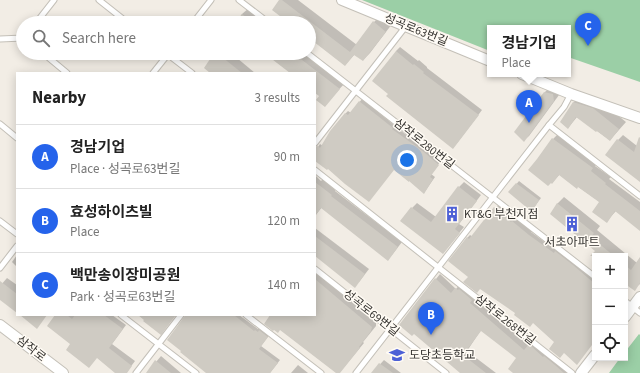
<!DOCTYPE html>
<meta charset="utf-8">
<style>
:root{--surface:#fff;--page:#f2f2f2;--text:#222;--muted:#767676;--line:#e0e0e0;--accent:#2563eb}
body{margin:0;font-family:"Source Sans 3","Noto Sans KR",sans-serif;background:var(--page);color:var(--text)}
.controls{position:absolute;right:12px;bottom:12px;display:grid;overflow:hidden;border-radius:0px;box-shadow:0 2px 10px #0003}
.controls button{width:36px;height:36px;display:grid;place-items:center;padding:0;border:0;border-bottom:1px solid var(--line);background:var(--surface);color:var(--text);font:20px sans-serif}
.you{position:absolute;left:407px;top:160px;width:14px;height:14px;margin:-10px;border:3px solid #fff;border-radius:50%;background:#1a73e8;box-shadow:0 0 0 6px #1a73e833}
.badge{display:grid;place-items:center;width:26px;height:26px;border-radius:50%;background:var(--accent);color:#fff;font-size:13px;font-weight:700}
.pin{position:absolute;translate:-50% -33px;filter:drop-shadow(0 1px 2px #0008)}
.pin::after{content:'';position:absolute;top:21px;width:14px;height:12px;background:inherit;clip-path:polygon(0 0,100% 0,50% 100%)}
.popup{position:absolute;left:487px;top:25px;width:84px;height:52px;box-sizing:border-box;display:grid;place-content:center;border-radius:0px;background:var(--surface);filter:drop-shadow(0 1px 3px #0005);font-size:13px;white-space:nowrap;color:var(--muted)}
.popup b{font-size:15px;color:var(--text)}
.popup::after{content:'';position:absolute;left:50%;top:100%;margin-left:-8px;border:8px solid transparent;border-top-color:var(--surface)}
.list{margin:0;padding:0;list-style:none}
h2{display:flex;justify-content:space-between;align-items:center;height:52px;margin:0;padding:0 16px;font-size:17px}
h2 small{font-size:13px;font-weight:400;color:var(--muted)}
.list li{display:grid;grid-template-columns:26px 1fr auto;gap:12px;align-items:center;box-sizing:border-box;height:64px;padding:0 16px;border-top:1px solid var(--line)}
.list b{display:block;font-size:15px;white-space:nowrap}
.list p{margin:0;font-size:13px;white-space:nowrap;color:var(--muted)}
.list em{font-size:13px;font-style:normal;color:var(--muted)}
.icon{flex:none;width:22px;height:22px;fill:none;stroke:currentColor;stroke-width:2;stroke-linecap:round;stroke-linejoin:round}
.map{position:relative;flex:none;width:640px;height:373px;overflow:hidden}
.search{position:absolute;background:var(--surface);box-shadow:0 2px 10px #0003;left:16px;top:16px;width:300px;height:44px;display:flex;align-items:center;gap:10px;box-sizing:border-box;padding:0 14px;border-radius:22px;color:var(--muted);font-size:15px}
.panel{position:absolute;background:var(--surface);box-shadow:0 2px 10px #0003;left:16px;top:72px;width:300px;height:244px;border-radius:0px}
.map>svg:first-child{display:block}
.green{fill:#9bcfa6}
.shadow{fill:#0003}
.building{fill:#cfcbc3}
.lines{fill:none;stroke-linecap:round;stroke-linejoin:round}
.lane-casing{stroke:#c4c0b8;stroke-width:7}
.street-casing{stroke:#c4c0b8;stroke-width:12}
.lane{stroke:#fff;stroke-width:5}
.street{stroke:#fff;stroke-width:10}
.labels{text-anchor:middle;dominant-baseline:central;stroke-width:3;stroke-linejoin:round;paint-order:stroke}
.street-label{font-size:12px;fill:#353330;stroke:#fffbf4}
.poi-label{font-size:12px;fill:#353330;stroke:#fffbf4;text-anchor:start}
</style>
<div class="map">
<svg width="640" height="373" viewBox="0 0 640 373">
<rect width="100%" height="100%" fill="#f2ede5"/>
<g class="green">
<path d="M 362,0 L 640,0 L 640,82 L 568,57 L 568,28 L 490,28 L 490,51 Z"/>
<path d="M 639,334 L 640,335 L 640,373 L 609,373 L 620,358 L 625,358 L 625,352 Z"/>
</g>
<g class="shadow">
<path d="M 281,0 L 298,0 L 357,45 L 374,22 L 381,15 L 392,24 L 370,53 L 363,60 L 355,54 L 345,65 L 309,37 L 309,23 L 291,23 Z"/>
<path d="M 249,8 L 269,23 L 236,23 L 242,14 Z"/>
<path d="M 400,47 L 418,61 L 419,60 L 427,67 L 427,68 L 482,110 L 457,143 L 389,94 L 396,51 Z"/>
<path d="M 215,53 L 231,53 L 255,73 L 212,73 Z"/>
<path d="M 266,53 L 308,53 L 346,82 L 331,98 L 315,92 L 315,73 L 291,73 Z"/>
<path d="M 550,87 L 557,89 L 559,95 L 529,136 L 524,140 L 545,92 Z"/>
<path d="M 581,95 L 600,101 L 626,122 L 610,140 L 577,117 L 568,128 L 561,122 L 574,102 Z"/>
<path d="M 362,99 L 394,125 L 394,126 L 426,149 L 440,162 L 431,174 L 435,177 L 426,190 L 394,169 L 328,168 L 315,160 L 315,152 L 318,147 L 320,144 L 323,146 L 331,132 L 346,113 L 348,111 L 351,113 Z"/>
<path d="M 558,134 L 597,163 L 595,166 L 611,177 L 609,179 L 640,202 L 640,229 L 616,211 L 606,222 L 600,202 L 560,174 L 552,183 L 553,139 Z"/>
<path d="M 623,135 L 637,146 L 640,137 L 640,181 L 618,140 Z"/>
<path d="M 315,175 L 321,181 L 323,179 L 335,190 L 335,191 L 402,242 L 392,255 L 322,207 L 315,216 Z"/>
<path d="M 519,181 L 541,198 L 532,210 L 510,192 Z"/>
<path d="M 464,182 L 481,195 L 459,224 L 464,227 L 443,253 L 412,208 L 417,203 L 436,217 L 459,187 Z"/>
<path d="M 564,197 L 600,226 L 597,230 L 637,263 L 640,259 L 640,284 L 634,289 L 625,282 L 625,256 L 595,256 L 593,255 L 596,251 L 557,204 Z"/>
<path d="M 498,205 L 514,220 L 516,219 L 532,231 L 531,232 L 557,251 L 559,249 L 595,279 L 595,340 L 555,342 L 533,322 L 516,313 L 469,276 L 467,238 L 470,235 L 473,237 Z"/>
<path d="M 315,228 L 369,269 L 359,282 L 315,255 Z"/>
<path d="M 17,255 L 17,267 L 12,262 Z"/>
<path d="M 315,270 L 376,323 L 376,326 L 363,342 L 364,343 L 339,373 L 337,373 L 280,329 L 271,315 L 315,315 Z"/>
<path d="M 440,274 L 456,289 L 460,284 L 474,298 L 529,346 L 534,340 L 569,369 L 566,373 L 515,373 L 518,358 L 481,330 L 467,351 L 496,373 L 462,373 L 414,333 L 401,325 L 436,279 Z"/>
<path d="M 7,278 L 17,285 L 17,312 L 0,298 L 0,286 Z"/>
<path d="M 56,315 L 112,315 L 126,325 L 112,344 L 135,361 L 126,373 L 116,373 L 97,357 L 72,344 Z"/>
<path d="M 186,315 L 239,315 L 258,329 L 259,328 L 270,334 L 261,346 L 280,360 L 270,373 L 208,373 Z"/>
<path d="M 161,356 L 181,373 L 147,373 Z"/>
<path d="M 384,360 L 401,373 L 372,373 Z"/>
<path d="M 298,365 L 308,373 L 291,373 Z"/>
</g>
<g class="building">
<path d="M 279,0 L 282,0 L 350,52 L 373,21 L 386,32 L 363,61 L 354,55 L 345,66 L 309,38 L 309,23 L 289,23 L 272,10 Z"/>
<path d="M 242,14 L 254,23 L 235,23 Z"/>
<path d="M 396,51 L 413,65 L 414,64 L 424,72 L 423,73 L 479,115 L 453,149 L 386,96 L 388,94 L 372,81 Z"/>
<path d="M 214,53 L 217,53 L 242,73 L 210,73 L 204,68 Z"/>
<path d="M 264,53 L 293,53 L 340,89 L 325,107 L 316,100 L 319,96 L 315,93 L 315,73 L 290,73 Z"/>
<path d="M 544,92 L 553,94 L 554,101 L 524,142 L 514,132 Z"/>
<path d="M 359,101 L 393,128 L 392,129 L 424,152 L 439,165 L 430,177 L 433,179 L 424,194 L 409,181 L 409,182 L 394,170 L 369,202 L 345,184 L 328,169 L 327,170 L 315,161 L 315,147 L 318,146 L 320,148 L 330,131 L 345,113 L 348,115 Z"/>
<path d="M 573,102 L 593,108 L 619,129 L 610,141 L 597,131 L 596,132 L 576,117 L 568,129 L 560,122 Z"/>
<path d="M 639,137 L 640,138 L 640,182 L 605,155 L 617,139 L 634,152 Z"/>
<path d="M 552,138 L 593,168 L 591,171 L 606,183 L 605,184 L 640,211 L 640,231 L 615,211 L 607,223 L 592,212 L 599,202 L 578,187 L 577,189 L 559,175 L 552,184 L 551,183 L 548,186 L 528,170 L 537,159 Z"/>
<path d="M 315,182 L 332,195 L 331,196 L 398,247 L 388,261 L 321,208 L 315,216 Z"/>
<path d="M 516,183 L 539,200 L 532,212 L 508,192 Z"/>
<path d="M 458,186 L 477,201 L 455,229 L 460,233 L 443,254 L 400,221 L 411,207 L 431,222 Z"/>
<path d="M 557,203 L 594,233 L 591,237 L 614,256 L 590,256 L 595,251 L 550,214 Z"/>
<path d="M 494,207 L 511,222 L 512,221 L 529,235 L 554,253 L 555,251 L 573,265 L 595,284 L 595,341 L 577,365 L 564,353 L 560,358 L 549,349 L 554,342 L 533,323 L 530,327 L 514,315 L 515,313 L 480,289 L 477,293 L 463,282 L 468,277 L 448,261 L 467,237 L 469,239 Z"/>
<path d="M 315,236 L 365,274 L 355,288 L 315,256 Z"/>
<path d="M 640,257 L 640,283 L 635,291 L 625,284 L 625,265 L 631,270 Z"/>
<path d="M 435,278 L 451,293 L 455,288 L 458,290 L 459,289 L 472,300 L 470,303 L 524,350 L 529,344 L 543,357 L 544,356 L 555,365 L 564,373 L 513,373 L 508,369 L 516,358 L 481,331 L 463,355 L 486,373 L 460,373 L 414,334 L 412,336 L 399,325 Z"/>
<path d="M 315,279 L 372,327 L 371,331 L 359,347 L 360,348 L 340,373 L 336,373 L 280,330 L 278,333 L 274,330 L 273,331 L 264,324 L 270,315 L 315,315 Z"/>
<path d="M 0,281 L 17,294 L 17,313 L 0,300 Z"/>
<path d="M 20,315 L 47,315 L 37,329 Z"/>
<path d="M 55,315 L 67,315 L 72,319 L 75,315 L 104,315 L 123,329 L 109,348 L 132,366 L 127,373 L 115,373 L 97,358 L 89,368 L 66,350 L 70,344 L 47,326 Z"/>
<path d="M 138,315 L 176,315 L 161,335 L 143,321 L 144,320 Z"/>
<path d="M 185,315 L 234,315 L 254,331 L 255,330 L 258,332 L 259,330 L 268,337 L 259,349 L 278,363 L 270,373 L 206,373 L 180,352 L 181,351 L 167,340 L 184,317 Z"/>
<path d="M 155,360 L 171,373 L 146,373 Z"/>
<path d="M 379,363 L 393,373 L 371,373 Z"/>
</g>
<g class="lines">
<defs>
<g id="lane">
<path d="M 99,0 L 128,23"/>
<path d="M 239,0 L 269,23"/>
<path d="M 36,23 L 54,0"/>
<path d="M 193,23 L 211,0"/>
<path d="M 0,39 L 23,38"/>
<path d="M 43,53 L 67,73"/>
<path d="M 166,53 L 192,73"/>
<path d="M 307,53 L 595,277"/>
<path d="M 153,73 L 169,53"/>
<path d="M 0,124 L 17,138"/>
<path d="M 549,125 L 640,196"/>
<path d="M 315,143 L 406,26"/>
<path d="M 315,170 L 572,373"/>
<path d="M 0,221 L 17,234"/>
<path d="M 0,268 L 17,246"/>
<path d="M 315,269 L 446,373"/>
<path d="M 625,301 L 640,313"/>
<path d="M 121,315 L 196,373"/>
<path d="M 246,315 L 321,373"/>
<path d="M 136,373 L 181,315"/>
<path d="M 356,373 L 549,125 L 564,107 L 571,94"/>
</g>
<g id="street">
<path d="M 342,0 L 490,61"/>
<path d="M 522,74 L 571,94 L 640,118"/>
<path d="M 625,317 L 640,297"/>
<path d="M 0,325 L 63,373"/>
<path d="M 581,373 L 595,355"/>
</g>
</defs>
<use href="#lane" class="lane-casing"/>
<use href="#street" class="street-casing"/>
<use href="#lane" class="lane"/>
<use href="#street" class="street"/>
</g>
<defs>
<symbol id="building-bare" viewBox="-9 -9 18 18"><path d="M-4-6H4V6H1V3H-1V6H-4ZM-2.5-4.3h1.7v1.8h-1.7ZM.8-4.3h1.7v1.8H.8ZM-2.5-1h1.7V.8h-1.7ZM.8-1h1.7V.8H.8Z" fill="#4d60d6" stroke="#fffbf4" stroke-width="2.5" paint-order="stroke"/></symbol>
<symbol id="school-bare" viewBox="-9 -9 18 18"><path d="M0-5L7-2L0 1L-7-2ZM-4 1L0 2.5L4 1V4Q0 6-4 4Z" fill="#4d60d6" stroke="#fffbf4" stroke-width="2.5" paint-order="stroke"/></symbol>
</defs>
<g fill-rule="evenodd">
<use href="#building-bare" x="441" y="203" width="22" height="22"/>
<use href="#building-bare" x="561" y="213" width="22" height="22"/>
<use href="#school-bare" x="386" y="344" width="22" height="22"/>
</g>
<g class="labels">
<g class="street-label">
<text transform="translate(416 30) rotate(22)">성곡로63번길</text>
<text transform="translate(424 144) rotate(38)">삼작로280번길</text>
<text transform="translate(371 313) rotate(38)">성곡로69번길</text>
<text transform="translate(505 320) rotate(38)">삼작로268번길</text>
<text transform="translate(31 349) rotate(38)">삼작로</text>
</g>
<g class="poi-label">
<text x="464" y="214">KT&amp;G 부천지점</text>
<text x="572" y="242" text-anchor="middle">서초아파트</text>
<text x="409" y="355">도당초등학교</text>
</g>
</g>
</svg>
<div class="controls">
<button>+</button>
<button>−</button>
<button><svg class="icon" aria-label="locate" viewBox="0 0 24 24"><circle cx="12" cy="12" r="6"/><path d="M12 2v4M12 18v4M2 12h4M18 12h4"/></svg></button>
</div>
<div class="you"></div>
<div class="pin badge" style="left:529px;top:123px">A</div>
<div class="popup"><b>경남기업</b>Place</div>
<div class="pin badge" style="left:431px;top:335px">B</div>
<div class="pin badge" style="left:588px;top:46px">C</div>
<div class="search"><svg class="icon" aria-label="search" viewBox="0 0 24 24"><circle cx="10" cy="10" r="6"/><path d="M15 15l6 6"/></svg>Search here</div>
<section class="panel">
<h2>Nearby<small>3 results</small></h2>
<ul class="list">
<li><span class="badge">A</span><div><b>경남기업</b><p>Place · 성곡로63번길</p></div><em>90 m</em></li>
<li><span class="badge">B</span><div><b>효성하이츠빌</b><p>Place</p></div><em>120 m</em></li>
<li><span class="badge">C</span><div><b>백만송이장미공원</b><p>Park · 성곡로63번길</p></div><em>140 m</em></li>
</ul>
</section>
</div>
